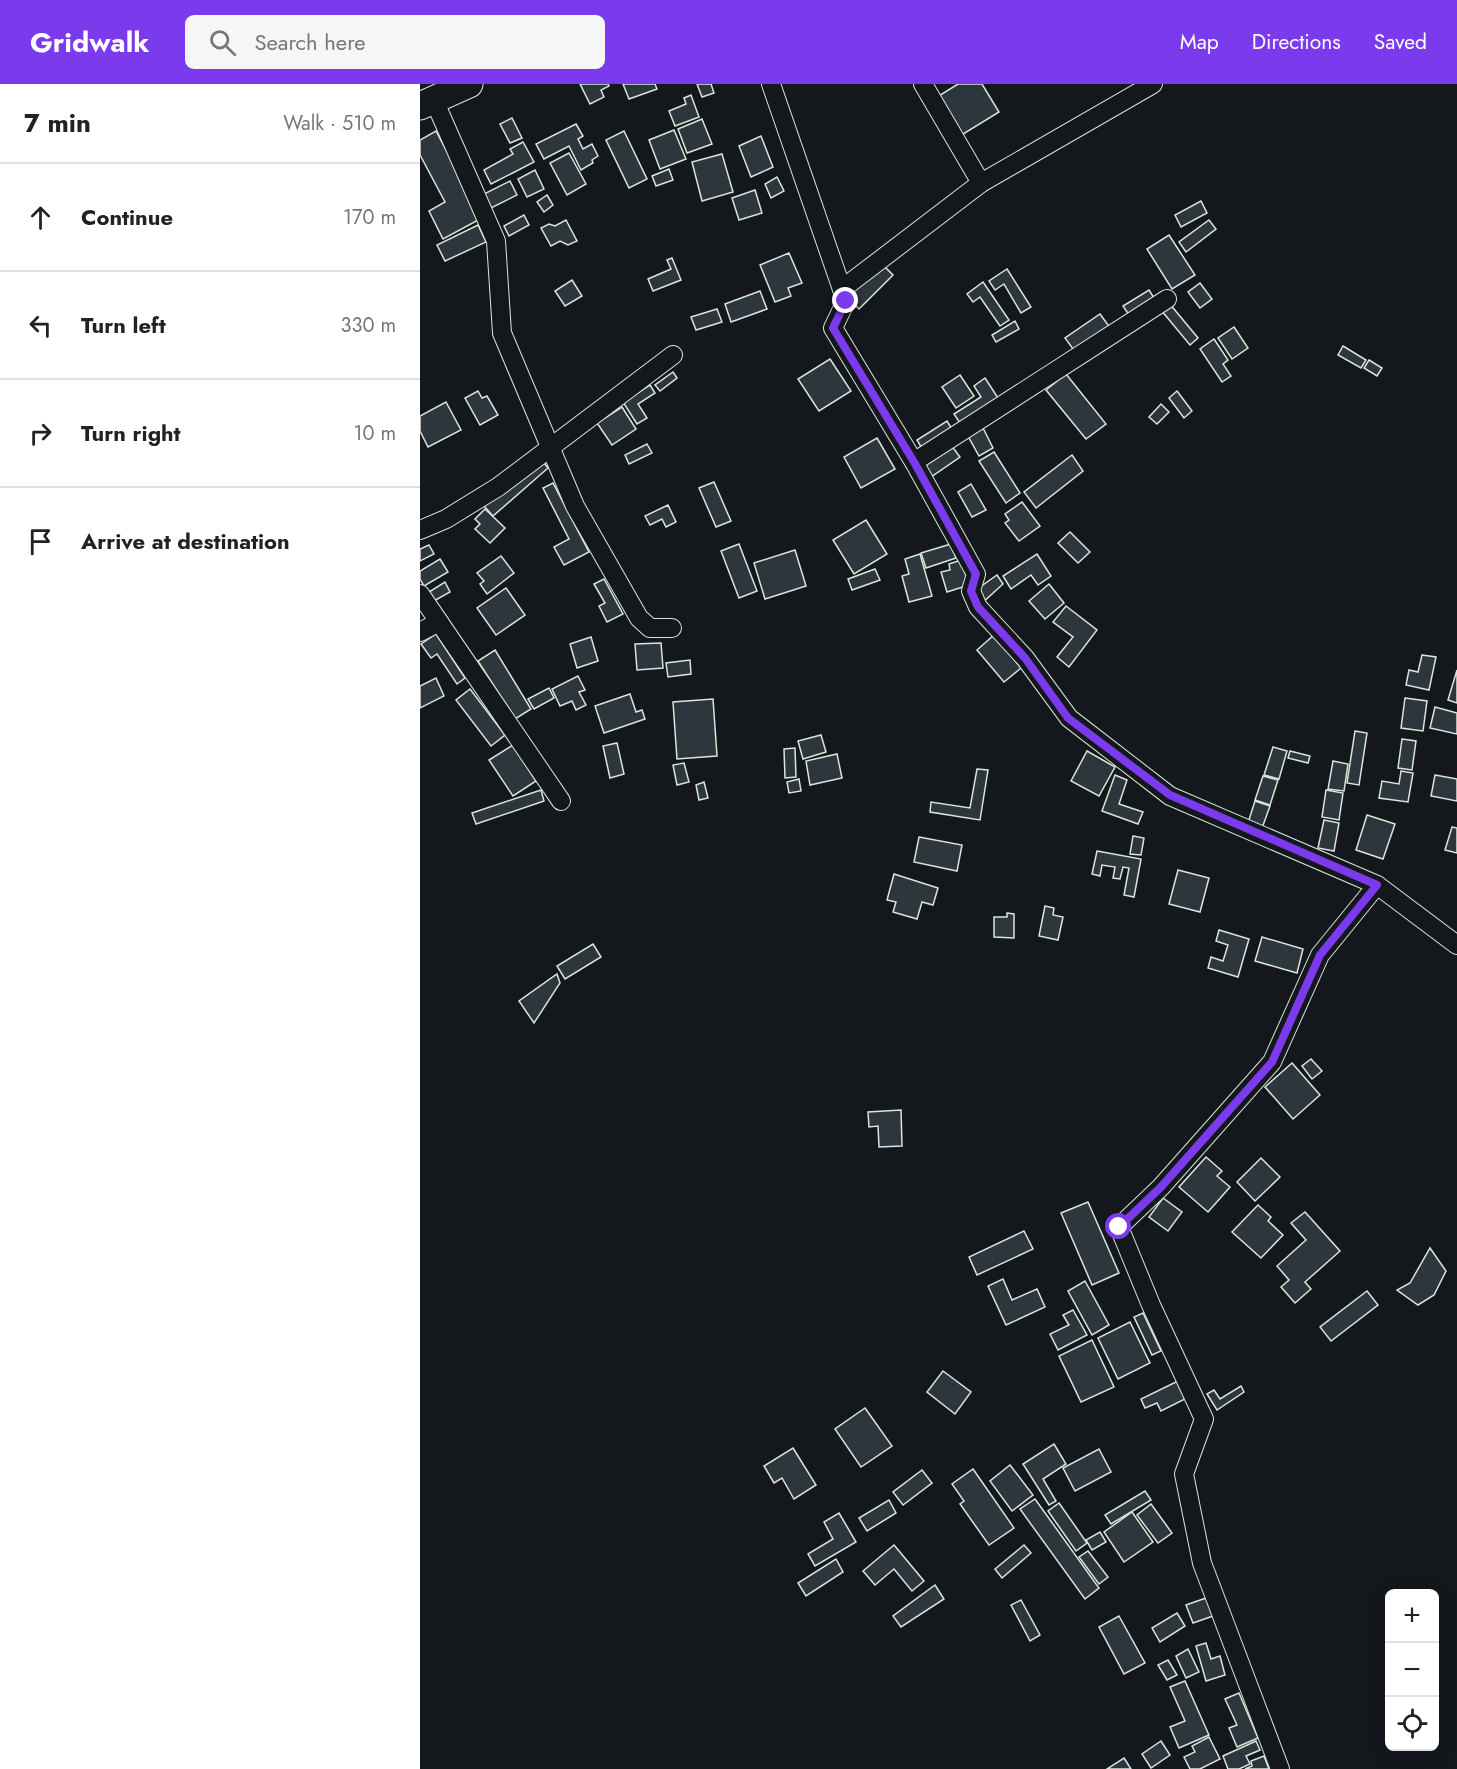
<!DOCTYPE html>
<meta charset="utf-8">
<style>
:root{--surface:#fff;--page:#f6f6f6;--text:#222;--muted:#767676;--line:#e0e0e0;--accent:#7c3aed}
body{margin:0;font-family:Jost,sans-serif;background:var(--page);color:var(--text)}
.controls{position:absolute;right:18px;bottom:18px;display:grid;overflow:hidden;border-radius:9px;box-shadow:0 3px 15px #0003}
.controls button{width:54px;height:54px;display:grid;place-items:center;padding:0;border:0;border-bottom:2px solid var(--line);background:var(--surface);color:var(--text);font:30px sans-serif}
.stop{position:absolute;width:18px;height:18px;margin:-14px;border:4px solid #7c3aed;border-radius:50%;background:#fff}
.stop.end{background:#7c3aed;border-color:#fff;box-shadow:0 2px 6px #0008}
.list{margin:0;padding:0;list-style:none}
h2{display:flex;justify-content:space-between;align-items:center;height:78px;margin:0;padding:0 24px;font-size:26px}
h2 small{font-size:20px;font-weight:400;color:var(--muted)}
.list li{display:grid;grid-template-columns:39px 1fr auto;gap:18px;align-items:center;box-sizing:border-box;height:108px;padding:0 24px;border-top:2px solid var(--line)}
.list b{display:block;font-size:22px;white-space:nowrap}
.list em{font-size:20px;font-style:normal;color:var(--muted)}
.icon{flex:none;width:33px;height:33px;fill:none;stroke:currentColor;stroke-width:2;stroke-linecap:round;stroke-linejoin:round}
.map{position:relative;flex:none;width:1037px;height:1685px;overflow:hidden}
header{display:flex;align-items:center;gap:36px;box-sizing:border-box;height:84px;padding:0 30px;background:var(--accent);color:#fff}
header strong{font-size:28px}
nav{display:flex;gap:33px;margin-inline-start:auto;font-size:21px}
.search{width:420px;height:54px;background:var(--page);display:flex;align-items:center;gap:15px;box-sizing:border-box;padding:0 21px;border-radius:9px;color:var(--muted);font-size:22px}
main{display:flex}
aside{flex:1;background:var(--surface)}
.map>svg:first-child{display:block}
.building{fill:#2c363c;stroke:#d8e6dc;stroke-width:1.5}
.lines{fill:none;stroke-linecap:round;stroke-linejoin:round}
.minor-casing{stroke:#d8e6dc;stroke-width:20}
.highway-casing{stroke:#d8e6dc;stroke-width:29}
.minor{stroke:#14181c;stroke-width:18}
.highway{stroke:#14181c;stroke-width:27}
.route{stroke:#7c3aed;stroke-width:8}
</style>
<header>
<strong>Gridwalk</strong>
<div class="search"><svg class="icon" aria-label="search" viewBox="0 0 24 24"><circle cx="10" cy="10" r="6"/><path d="M15 15l6 6"/></svg>Search here</div>
<nav><a>Map</a><a>Directions</a><a>Saved</a></nav>
</header>
<main>
<aside>
<h2>7 min<small>Walk · 510 m</small></h2>
<ul class="list">
<li><svg class="icon" aria-label="ahead" viewBox="0 0 24 24"><path d="M12 20V5M6 11l6-6 6 6"/></svg><div><b>Continue</b></div><em>170 m</em></li>
<li><svg class="icon" aria-label="left" viewBox="0 0 24 24"><path d="M17 20v-9H6M10 6l-5 5 5 5"/></svg><div><b>Turn left</b></div><em>330 m</em></li>
<li><svg class="icon" aria-label="right" viewBox="0 0 24 24"><path d="M7 20v-9h11M14 6l5 5-5 5"/></svg><div><b>Turn right</b></div><em>10 m</em></li>
<li><svg class="icon" aria-label="arrive" viewBox="0 0 24 24"><path d="M6 21V4h12l-3 4 3 4H6"/></svg><div><b>Arrive at destination</b></div></li>
</ul>
</aside>
<div class="map">
<svg width="1037" height="1685" viewBox="0 0 1037 1685">
<rect width="100%" height="100%" fill="#14181c"/>
<g class="building">
<path d="M 160,0 L 188,0 L 189,2 L 181,6 L 184,13 L 170,20 Z"/>
<path d="M 203,0 L 235,0 L 237,5 L 209,15 Z"/>
<path d="M 277,0 L 291,0 L 294,9 L 282,13 Z"/>
<path d="M 538,0 L 562,0 L 579,28 L 540,52 L 517,13 Z"/>
<path d="M 271,11 L 279,33 L 255,42 L 249,27 L 266,20 L 264,14 Z"/>
<path d="M 92,34 L 102,54 L 90,59 L 80,40 Z"/>
<path d="M 282,35 L 292,60 L 267,69 L 258,45 Z"/>
<path d="M 156,40 L 163,52 L 158,55 L 163,65 L 172,60 L 178,72 L 172,76 L 173,79 L 161,86 L 149,62 L 124,75 L 116,60 Z"/>
<path d="M 254,46 L 266,75 L 240,85 L 229,56 Z"/>
<path d="M 16,47 L 62,134 L 23,155 L 9,127 L 25,118 L 0,71 L 0,56 Z"/>
<path d="M 204,47 L 227,95 L 209,104 L 186,56 Z"/>
<path d="M 341,52 L 353,83 L 331,93 L 319,62 Z"/>
<path d="M 103,58 L 114,78 L 71,100 L 64,86 L 93,70 L 90,65 Z"/>
<path d="M 149,69 L 166,100 L 147,111 L 130,79 Z"/>
<path d="M 302,70 L 313,108 L 282,117 L 272,78 Z"/>
<path d="M 249,85 L 253,96 L 236,102 L 232,92 Z"/>
<path d="M 115,86 L 124,105 L 107,113 L 98,95 Z"/>
<path d="M 357,93 L 364,107 L 351,114 L 345,100 Z"/>
<path d="M 90,97 L 97,111 L 67,126 L 60,112 Z"/>
<path d="M 335,106 L 342,129 L 319,136 L 312,114 Z"/>
<path d="M 127,111 L 133,121 L 124,128 L 117,118 Z"/>
<path d="M 781,117 L 787,129 L 761,143 L 755,131 Z"/>
<path d="M 104,131 L 109,141 L 89,152 L 84,142 Z"/>
<path d="M 146,136 L 157,157 L 148,161 L 140,157 L 131,162 L 121,144 L 129,140 L 135,142 Z"/>
<path d="M 789,136 L 796,145 L 766,168 L 759,158 Z"/>
<path d="M 58,141 L 66,158 L 25,177 L 17,161 Z"/>
<path d="M 749,151 L 775,191 L 752,205 L 727,165 Z"/>
<path d="M 369,169 L 382,199 L 368,204 L 371,212 L 355,218 L 340,181 Z"/>
<path d="M 252,174 L 261,196 L 233,207 L 228,195 L 251,185 L 247,176 Z"/>
<path d="M 461,179 L 473,191 L 439,225 L 427,213 Z"/>
<path d="M 587,185 L 611,223 L 601,229 L 584,200 L 575,206 L 569,197 Z"/>
<path d="M 152,196 L 162,212 L 145,222 L 135,207 Z"/>
<path d="M 563,198 L 589,236 L 580,242 L 560,213 L 553,218 L 547,210 Z"/>
<path d="M 780,199 L 792,215 L 780,224 L 768,208 Z"/>
<path d="M 729,206 L 736,217 L 711,234 L 703,222 Z"/>
<path d="M 340,207 L 347,225 L 311,238 L 305,220 Z"/>
<path d="M 749,219 L 778,254 L 770,261 L 741,226 Z"/>
<path d="M 297,225 L 302,238 L 276,246 L 271,233 Z"/>
<path d="M 680,230 L 691,245 L 656,269 L 645,254 Z"/>
<path d="M 595,237 L 599,245 L 576,258 L 572,251 Z"/>
<path d="M 814,243 L 828,264 L 812,275 L 798,254 Z"/>
<path d="M 794,255 L 808,276 L 803,280 L 811,292 L 802,298 L 780,265 Z"/>
<path d="M 923,262 L 946,276 L 941,284 L 918,271 Z"/>
<path d="M 410,275 L 431,307 L 399,327 L 378,295 Z"/>
<path d="M 949,276 L 962,284 L 957,292 L 944,284 Z"/>
<path d="M 253,288 L 257,294 L 240,307 L 235,301 Z"/>
<path d="M 646,290 L 686,340 L 666,355 L 626,306 Z"/>
<path d="M 540,291 L 554,312 L 536,324 L 522,303 Z"/>
<path d="M 565,294 L 580,317 L 542,342 L 534,330 L 561,313 L 554,302 Z"/>
<path d="M 230,301 L 235,309 L 218,320 L 227,334 L 217,340 L 203,318 Z"/>
<path d="M 58,307 L 62,314 L 67,312 L 78,331 L 60,341 L 45,314 Z"/>
<path d="M 757,307 L 772,327 L 764,334 L 749,314 Z"/>
<path d="M 26,318 L 41,346 L 8,363 L 0,347 L 0,332 Z"/>
<path d="M 741,320 L 749,328 L 737,340 L 729,333 Z"/>
<path d="M 202,323 L 216,345 L 192,361 L 177,339 Z"/>
<path d="M 527,337 L 533,347 L 503,366 L 497,356 Z"/>
<path d="M 563,344 L 573,364 L 559,372 L 548,352 Z"/>
<path d="M 457,354 L 475,385 L 441,404 L 424,373 Z"/>
<path d="M 227,360 L 232,369 L 209,380 L 205,371 Z"/>
<path d="M 531,361 L 540,373 L 511,393 L 502,381 Z"/>
<path d="M 574,368 L 600,409 L 586,419 L 559,377 Z"/>
<path d="M 652,371 L 663,387 L 616,424 L 604,408 Z"/>
<path d="M 120,374 L 128,384 L 73,432 L 64,422 Z"/>
<path d="M 294,398 L 311,437 L 296,443 L 279,404 Z"/>
<path d="M 133,399 L 169,468 L 144,481 L 134,463 L 149,455 L 123,404 Z"/>
<path d="M 551,400 L 566,426 L 552,433 L 538,408 Z"/>
<path d="M 602,418 L 620,442 L 599,457 L 585,439 L 589,436 L 585,430 Z"/>
<path d="M 248,421 L 256,438 L 246,443 L 242,435 L 230,441 L 225,432 Z"/>
<path d="M 65,425 L 85,444 L 70,459 L 55,445 L 60,440 L 55,435 Z"/>
<path d="M 446,436 L 467,470 L 434,490 L 413,456 Z"/>
<path d="M 650,448 L 670,468 L 658,479 L 638,459 Z"/>
<path d="M 319,460 L 337,507 L 319,514 L 301,467 Z"/>
<path d="M 531,460 L 536,474 L 506,484 L 501,469 Z"/>
<path d="M 9,461 L 14,470 L 0,477 L 0,465 Z"/>
<path d="M 375,466 L 386,502 L 345,515 L 334,479 Z"/>
<path d="M 500,470 L 512,512 L 489,518 L 482,492 L 489,490 L 485,475 Z"/>
<path d="M 617,470 L 631,492 L 618,501 L 611,491 L 591,505 L 583,492 Z"/>
<path d="M 81,472 L 94,489 L 67,510 L 60,500 L 64,497 L 57,489 Z"/>
<path d="M 20,475 L 28,488 L 4,502 L 0,495 L 0,487 Z"/>
<path d="M 541,476 L 549,501 L 527,508 L 521,488 L 530,486 L 529,480 Z"/>
<path d="M 455,485 L 460,496 L 432,506 L 428,495 Z"/>
<path d="M 577,491 L 583,500 L 561,520 L 553,508 Z"/>
<path d="M 184,495 L 203,530 L 187,538 L 179,522 L 185,519 L 174,500 Z"/>
<path d="M 25,498 L 30,508 L 14,517 L 9,508 Z"/>
<path d="M 629,500 L 644,519 L 625,535 L 609,517 Z"/>
<path d="M 86,504 L 105,531 L 76,551 L 57,524 Z"/>
<path d="M 646,522 L 677,546 L 649,583 L 637,573 L 653,553 L 633,538 Z"/>
<path d="M 16,550 L 45,594 L 37,600 L 17,570 L 11,574 L 1,560 Z"/>
<path d="M 574,551 L 601,584 L 584,598 L 557,566 Z"/>
<path d="M 171,553 L 178,577 L 157,584 L 150,560 Z"/>
<path d="M 241,559 L 243,584 L 217,586 L 215,560 Z"/>
<path d="M 75,566 L 111,625 L 95,635 L 58,577 Z"/>
<path d="M 1002,571 L 1016,573 L 1009,606 L 986,601 L 989,586 L 998,588 Z"/>
<path d="M 270,576 L 271,590 L 248,593 L 246,579 Z"/>
<path d="M 1037,586 L 1037,619 L 1028,616 Z"/>
<path d="M 158,592 L 165,606 L 159,608 L 166,621 L 156,626 L 152,617 L 140,622 L 132,605 Z"/>
<path d="M 16,594 L 24,612 L 0,624 L 0,602 Z"/>
<path d="M 129,604 L 134,614 L 114,625 L 108,615 Z"/>
<path d="M 50,605 L 85,651 L 71,662 L 36,616 Z"/>
<path d="M 210,610 L 216,628 L 222,626 L 225,635 L 184,649 L 175,622 Z"/>
<path d="M 985,614 L 1007,617 L 1003,647 L 981,644 Z"/>
<path d="M 293,615 L 297,672 L 257,675 L 253,618 Z"/>
<path d="M 1015,623 L 1037,629 L 1037,650 L 1010,644 Z"/>
<path d="M 935,647 L 947,649 L 939,701 L 927,699 Z"/>
<path d="M 401,651 L 406,668 L 383,675 L 378,657 Z"/>
<path d="M 982,655 L 996,657 L 992,686 L 978,684 Z"/>
<path d="M 197,659 L 204,690 L 190,694 L 183,662 Z"/>
<path d="M 93,661 L 116,697 L 93,712 L 69,676 Z"/>
<path d="M 853,663 L 867,667 L 859,695 L 844,691 Z"/>
<path d="M 375,664 L 376,693 L 365,694 L 364,665 Z"/>
<path d="M 667,667 L 695,683 L 679,712 L 651,697 Z"/>
<path d="M 870,667 L 890,672 L 888,679 L 868,674 Z"/>
<path d="M 417,670 L 422,694 L 390,701 L 386,677 Z"/>
<path d="M 913,677 L 928,680 L 924,707 L 908,705 Z"/>
<path d="M 264,679 L 269,698 L 257,701 L 253,681 Z"/>
<path d="M 557,685 L 568,686 L 560,736 L 510,728 L 511,718 L 550,724 Z"/>
<path d="M 981,687 L 993,689 L 988,718 L 959,714 L 962,697 L 979,700 Z"/>
<path d="M 695,691 L 707,696 L 699,720 L 723,728 L 718,740 L 682,727 Z"/>
<path d="M 1015,691 L 1037,695 L 1037,717 L 1011,712 Z"/>
<path d="M 843,692 L 858,696 L 850,721 L 835,716 Z"/>
<path d="M 379,695 L 381,707 L 369,709 L 367,698 Z"/>
<path d="M 284,698 L 288,714 L 279,716 L 276,701 Z"/>
<path d="M 121,706 L 124,717 L 56,740 L 52,729 Z"/>
<path d="M 906,706 L 923,709 L 919,736 L 902,733 Z"/>
<path d="M 835,717 L 850,722 L 841,747 L 827,742 Z"/>
<path d="M 947,731 L 975,740 L 963,775 L 936,766 Z"/>
<path d="M 904,736 L 919,739 L 914,767 L 898,764 Z"/>
<path d="M 1032,743 L 1037,744 L 1037,769 L 1025,766 Z"/>
<path d="M 713,752 L 724,754 L 721,771 L 710,770 Z"/>
<path d="M 499,753 L 542,761 L 537,787 L 494,778 Z"/>
<path d="M 677,767 L 721,775 L 714,813 L 704,811 L 709,784 L 703,783 L 700,795 L 693,794 L 695,783 L 682,781 L 680,792 L 672,790 Z"/>
<path d="M 758,786 L 789,794 L 780,828 L 749,820 Z"/>
<path d="M 474,790 L 518,804 L 513,821 L 502,818 L 497,835 L 473,828 L 476,818 L 467,816 Z"/>
<path d="M 625,822 L 634,824 L 633,831 L 643,833 L 638,856 L 619,852 Z"/>
<path d="M 587,829 L 594,830 L 594,854 L 574,853 L 574,833 L 587,833 Z"/>
<path d="M 799,846 L 829,855 L 818,893 L 788,884 L 791,873 L 803,877 L 808,861 L 796,857 Z"/>
<path d="M 842,853 L 883,865 L 877,889 L 835,877 Z"/>
<path d="M 173,860 L 181,873 L 145,895 L 137,882 Z"/>
<path d="M 137,890 L 140,899 L 114,939 L 99,917 Z"/>
<path d="M 891,975 L 902,987 L 892,995 L 882,982 Z"/>
<path d="M 872,979 L 900,1011 L 873,1035 L 845,1003 Z"/>
<path d="M 481,1026 L 482,1062 L 459,1063 L 458,1042 L 449,1043 L 448,1028 Z"/>
<path d="M 786,1073 L 802,1087 L 797,1092 L 810,1103 L 788,1128 L 759,1103 Z"/>
<path d="M 841,1074 L 860,1093 L 835,1117 L 817,1098 Z"/>
<path d="M 743,1114 L 762,1128 L 748,1147 L 729,1133 Z"/>
<path d="M 668,1118 L 699,1189 L 672,1201 L 641,1129 Z"/>
<path d="M 838,1121 L 851,1133 L 848,1137 L 863,1151 L 841,1174 L 812,1148 Z"/>
<path d="M 885,1128 L 920,1167 L 885,1198 L 891,1205 L 875,1219 L 861,1203 L 869,1196 L 857,1182 L 886,1156 L 871,1139 Z"/>
<path d="M 604,1147 L 613,1165 L 557,1191 L 549,1173 Z"/>
<path d="M 1010,1164 L 1026,1187 L 1014,1211 L 998,1221 L 977,1206 L 990,1199 Z"/>
<path d="M 583,1195 L 592,1216 L 617,1205 L 625,1223 L 586,1241 L 568,1202 Z"/>
<path d="M 665,1197 L 689,1241 L 672,1251 L 648,1207 Z"/>
<path d="M 947,1207 L 958,1221 L 911,1257 L 900,1243 Z"/>
<path d="M 653,1226 L 667,1251 L 638,1266 L 630,1250 L 649,1241 L 643,1231 Z"/>
<path d="M 723,1229 L 741,1267 L 732,1271 L 714,1233 Z"/>
<path d="M 710,1238 L 730,1279 L 698,1295 L 678,1254 Z"/>
<path d="M 672,1256 L 694,1303 L 661,1318 L 639,1272 Z"/>
<path d="M 523,1287 L 551,1308 L 535,1330 L 507,1308 Z"/>
<path d="M 760,1296 L 769,1313 L 741,1327 L 737,1319 L 725,1324 L 721,1315 Z"/>
<path d="M 821,1302 L 824,1308 L 797,1326 L 787,1310 L 794,1306 L 800,1315 Z"/>
<path d="M 445,1324 L 472,1362 L 441,1383 L 415,1345 Z"/>
<path d="M 634,1360 L 646,1380 L 623,1395 L 636,1417 L 629,1421 L 603,1380 Z"/>
<path d="M 373,1364 L 396,1401 L 374,1415 L 362,1394 L 354,1399 L 344,1382 Z"/>
<path d="M 679,1365 L 691,1388 L 655,1407 L 643,1384 Z"/>
<path d="M 590,1381 L 613,1411 L 592,1427 L 570,1397 Z"/>
<path d="M 553,1385 L 594,1444 L 569,1461 L 540,1420 L 544,1417 L 532,1400 Z"/>
<path d="M 502,1386 L 512,1399 L 483,1421 L 473,1408 Z"/>
<path d="M 725,1407 L 731,1416 L 691,1440 L 685,1431 Z"/>
<path d="M 615,1415 L 679,1504 L 665,1515 L 600,1425 Z"/>
<path d="M 469,1416 L 476,1429 L 447,1447 L 439,1434 Z"/>
<path d="M 639,1419 L 667,1459 L 656,1467 L 628,1427 Z"/>
<path d="M 731,1420 L 752,1449 L 738,1459 L 717,1431 Z"/>
<path d="M 712,1428 L 733,1458 L 704,1478 L 684,1448 Z"/>
<path d="M 419,1429 L 436,1458 L 395,1482 L 388,1470 L 413,1455 L 404,1438 Z"/>
<path d="M 680,1448 L 686,1458 L 672,1466 L 666,1456 Z"/>
<path d="M 474,1461 L 504,1497 L 492,1507 L 474,1485 L 455,1501 L 443,1487 Z"/>
<path d="M 604,1461 L 611,1469 L 582,1494 L 575,1485 Z"/>
<path d="M 668,1467 L 688,1493 L 679,1500 L 659,1473 Z"/>
<path d="M 416,1475 L 423,1488 L 386,1512 L 378,1499 Z"/>
<path d="M 515,1501 L 524,1515 L 481,1543 L 473,1532 Z"/>
<path d="M 786,1514 L 793,1532 L 773,1539 L 766,1521 Z"/>
<path d="M 601,1516 L 620,1551 L 610,1557 L 591,1521 Z"/>
<path d="M 757,1529 L 765,1542 L 740,1558 L 732,1544 Z"/>
<path d="M 699,1532 L 725,1579 L 704,1590 L 679,1543 Z"/>
<path d="M 786,1559 L 791,1575 L 800,1572 L 805,1591 L 786,1597 L 776,1562 Z"/>
<path d="M 768,1565 L 779,1588 L 766,1594 L 756,1572 Z"/>
<path d="M 748,1576 L 757,1591 L 747,1596 L 738,1581 Z"/>
<path d="M 765,1597 L 789,1651 L 759,1664 L 750,1643 L 765,1637 L 750,1603 Z"/>
<path d="M 819,1609 L 838,1654 L 817,1663 L 809,1644 L 817,1641 L 805,1615 Z"/>
<path d="M 789,1653 L 800,1675 L 780,1685 L 770,1685 L 764,1673 L 775,1668 L 772,1662 Z"/>
<path d="M 741,1657 L 750,1671 L 731,1684 L 722,1670 Z"/>
<path d="M 836,1657 L 840,1666 L 826,1672 L 830,1680 L 819,1685 L 808,1685 L 803,1672 Z"/>
<path d="M 844,1672 L 849,1685 L 825,1685 L 832,1682 L 831,1677 Z"/>
<path d="M 704,1674 L 711,1685 L 687,1685 Z"/>
</g>
<g class="lines">
<defs>
<g id="minor">
<path d="M 351,0 L 426,217 L 413,244 L 494,378 L 556,490 L 551,507 L 558,523 L 605,574 L 649,634 L 750,712 L 957,801 L 900,871 L 852,978 L 741,1103 L 699,1143 L 731,1221 L 784,1335 L 764,1390 L 782,1479 L 860,1685"/>
<path d="M 503,0 L 561,99"/>
<path d="M 14,16 L 76,157 L 82,249 L 155,422 L 219,534 L 230,544 L 252,544"/>
<path d="M 422,205 L 561,99 L 733,0"/>
<path d="M 494,378 L 747,215"/>
<path d="M 0,446 L 26,435 L 78,403 L 253,271"/>
<path d="M 0,510 L 141,717"/>
<path d="M 0,548 L 19,538"/>
<path d="M 957,801 L 1037,861"/>
</g>
<path id="highway" d="M 0,22 L 49,0"/>
</defs>
<use href="#minor" class="minor-casing"/>
<use href="#highway" class="highway-casing"/>
<use href="#minor" class="minor"/>
<use href="#highway" class="highway"/>
</g>
<g class="lines">
<path class="route" d="M 426,217 L 413,244 L 494,378 L 556,490 L 551,507 L 558,523 L 605,574 L 648,634 L 750,711 L 957,801 L 900,871 L 852,978 L 741,1103 L 699,1143"/>
</g>
</svg>
<div class="controls">
<button>+</button>
<button>−</button>
<button><svg class="icon" aria-label="locate" viewBox="0 0 24 24"><circle cx="12" cy="12" r="6"/><path d="M12 2v4M12 18v4M2 12h4M18 12h4"/></svg></button>
</div>
<div class="stop" style="left:699px;top:1143px"></div>
<div class="stop end" style="left:426px;top:217px"></div>
</div>
</main>
